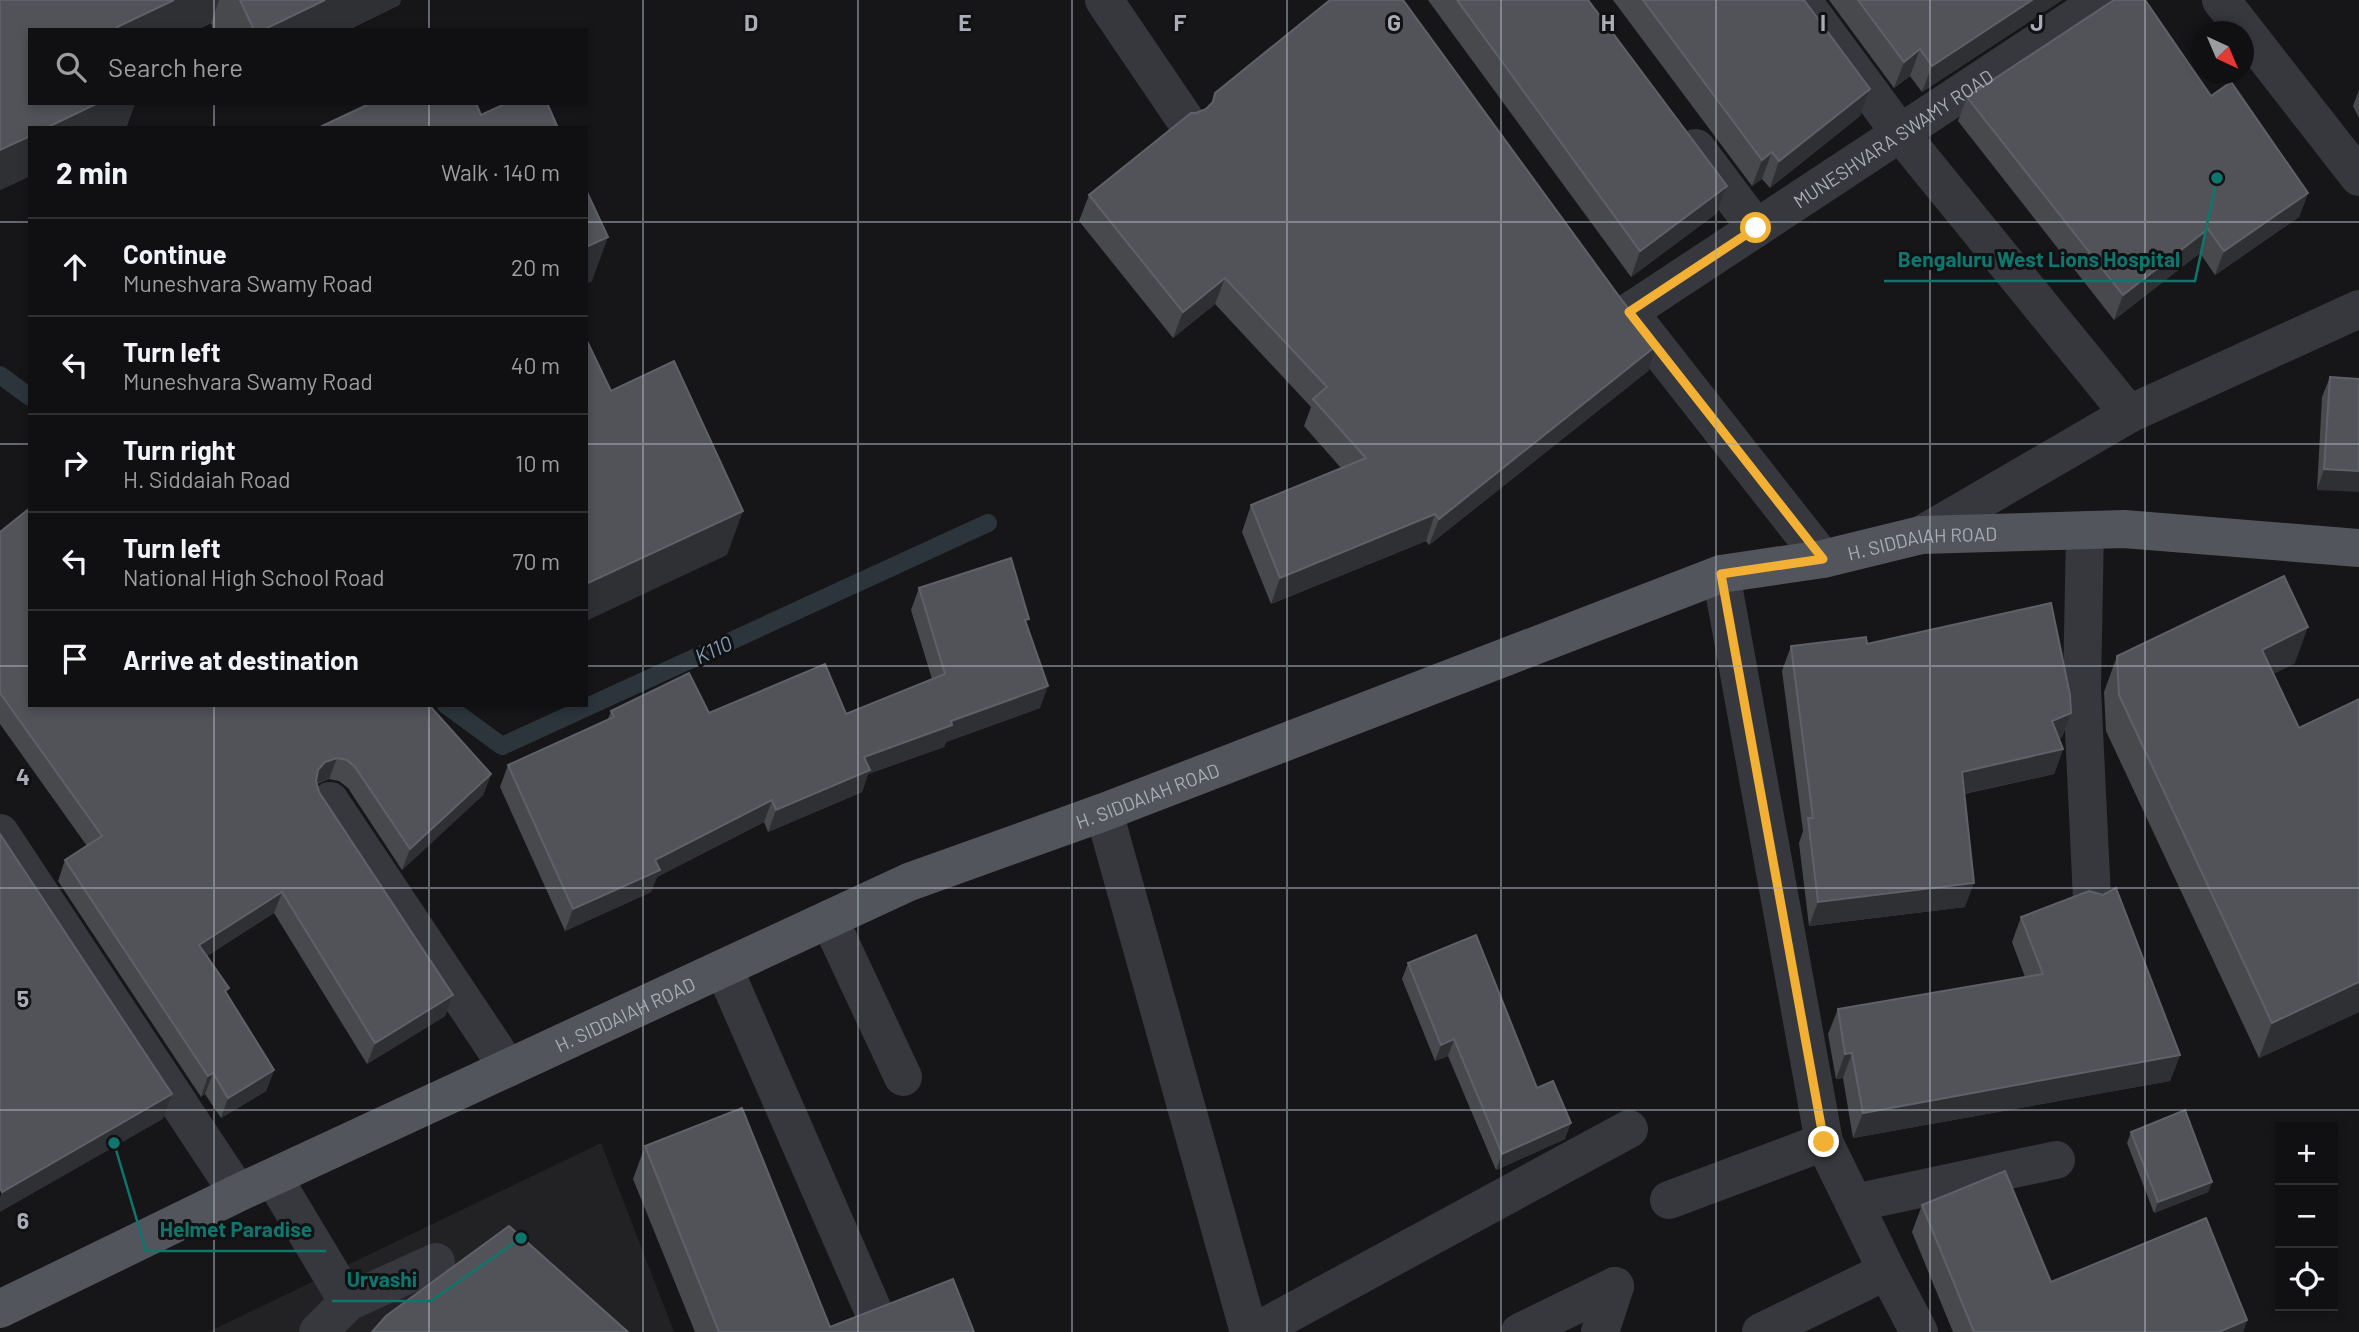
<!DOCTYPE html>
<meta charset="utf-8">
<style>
:root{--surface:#101012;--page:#1e1e20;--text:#f1f3f6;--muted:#9c9d9f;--line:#303032}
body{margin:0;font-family:Barlow,sans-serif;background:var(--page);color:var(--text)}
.controls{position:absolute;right:21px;bottom:21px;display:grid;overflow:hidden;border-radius:0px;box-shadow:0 4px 10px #0003}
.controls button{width:63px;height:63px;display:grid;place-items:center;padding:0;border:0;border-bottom:2px solid var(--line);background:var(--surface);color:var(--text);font:35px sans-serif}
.compass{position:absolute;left:2191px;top:21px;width:63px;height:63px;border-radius:50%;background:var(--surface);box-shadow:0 4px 10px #0003;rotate:136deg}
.stop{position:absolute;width:21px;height:21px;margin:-16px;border:5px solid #f2b134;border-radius:50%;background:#fff}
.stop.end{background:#f2b134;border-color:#fff;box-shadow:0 2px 7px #0008}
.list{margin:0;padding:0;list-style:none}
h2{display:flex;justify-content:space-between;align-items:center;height:91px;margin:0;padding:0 28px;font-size:30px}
h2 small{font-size:23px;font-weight:400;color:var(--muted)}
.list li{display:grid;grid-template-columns:46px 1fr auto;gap:21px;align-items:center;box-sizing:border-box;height:98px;padding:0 28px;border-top:2px solid var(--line)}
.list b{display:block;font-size:26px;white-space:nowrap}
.list p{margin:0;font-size:23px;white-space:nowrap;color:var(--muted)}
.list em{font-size:23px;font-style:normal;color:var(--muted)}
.icon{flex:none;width:38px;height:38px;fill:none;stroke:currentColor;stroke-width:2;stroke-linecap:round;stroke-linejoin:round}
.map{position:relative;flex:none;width:2359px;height:1332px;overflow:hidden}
.search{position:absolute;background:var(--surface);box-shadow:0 4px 10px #0003;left:28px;top:28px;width:560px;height:77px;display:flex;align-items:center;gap:18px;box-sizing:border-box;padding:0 24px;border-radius:0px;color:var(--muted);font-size:26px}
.panel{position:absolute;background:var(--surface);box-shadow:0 4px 10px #0003;left:28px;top:126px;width:560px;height:581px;border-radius:0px}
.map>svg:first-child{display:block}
.built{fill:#222225}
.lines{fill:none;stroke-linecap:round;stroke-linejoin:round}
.stream{stroke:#2c353c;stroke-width:18}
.minor{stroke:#37383d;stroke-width:38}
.major{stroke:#53555c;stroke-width:38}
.wall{fill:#47494d}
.shaded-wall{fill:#2f3033}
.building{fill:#525359;stroke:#5f6168;stroke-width:2}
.route{stroke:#f2b134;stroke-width:9}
.grid{fill:none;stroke:#a8adb8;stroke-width:2;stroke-opacity:0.55}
.labels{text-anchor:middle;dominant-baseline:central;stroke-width:6;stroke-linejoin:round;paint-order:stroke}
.street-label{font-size:19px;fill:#a8adb8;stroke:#111113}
.water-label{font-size:21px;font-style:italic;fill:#7f9bb3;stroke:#111113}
.grid-label{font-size:23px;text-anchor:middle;font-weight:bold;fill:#a8adb8;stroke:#111113;stroke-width:6;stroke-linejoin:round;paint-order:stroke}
.leader{fill:none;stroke:#0f766e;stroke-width:2.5}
.callout-dot{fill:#0f766e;stroke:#111113;stroke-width:2.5}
.callout-label{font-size:21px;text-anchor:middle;font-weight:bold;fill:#0f766e;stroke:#111113;stroke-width:6;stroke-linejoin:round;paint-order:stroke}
</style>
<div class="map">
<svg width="2359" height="1332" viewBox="0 0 2359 1332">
<rect width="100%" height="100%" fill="#161618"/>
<path class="built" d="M 601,1143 L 674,1332 L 208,1332 Z"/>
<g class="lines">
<g class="stream">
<path d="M 0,375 L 30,397"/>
<path d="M 446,705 L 502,746 L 988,523"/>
</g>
<g class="minor">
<path d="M 1104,0 L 1184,118"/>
<path d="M 1802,0 L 1900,133 L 2129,414"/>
<path d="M 2221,0 L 2359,177"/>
<path d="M 1696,148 L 1756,228"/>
<path d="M 2085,530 L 2082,688 L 2092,899"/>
<path d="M 1921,535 L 2129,414 L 2359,309"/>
<path id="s1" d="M 1823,559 L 1629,312 L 2102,0"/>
<path d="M 1721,574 L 1824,1142 L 1887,1271 L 1919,1332"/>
<path d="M 330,801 L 508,1068"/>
<path d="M 1104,812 L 1249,1332"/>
<path d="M 0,833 L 238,1193"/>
<path d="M 829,919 L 903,1077"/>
<path d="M 724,969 L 873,1310"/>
<path d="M 273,1177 L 348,1302"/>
<path d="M 1669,1200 L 1824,1142"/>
<path d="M 1854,1203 L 2056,1160"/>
<path d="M 318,1332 L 348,1302 L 436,1262"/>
<path d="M 1255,1332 L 1629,1129"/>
<path d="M 1520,1332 L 1615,1286"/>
<path d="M 1600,1332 L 1615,1286"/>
<path d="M 1761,1332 L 1887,1271"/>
</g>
<path class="major" id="s2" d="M 0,1309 L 238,1193 L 909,882 L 1104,812 L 1721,574 L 1823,559 L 1921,535 L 2124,529 L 2359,548"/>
</g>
<g class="wall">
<path d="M 0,0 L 401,0 L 399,5 L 348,30 L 213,30 L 211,23 L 197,30 L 30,30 L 30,103 L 135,103 L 126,128 L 30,128 L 30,176 L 0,190 Z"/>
<path d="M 1428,0 L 1588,0 L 1727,186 L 1717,213 L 1631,277 Z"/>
<path d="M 1613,0 L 1804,0 L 1870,89 L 1860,116 L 1770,188 L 1762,179 L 1752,186 Z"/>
<path d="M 1829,0 L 2062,0 L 1922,92 L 1910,76 L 1894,88 Z"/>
<path d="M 2359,90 L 2359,118 L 2353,106 Z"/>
<path d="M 1215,93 L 1621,299 L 1657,345 L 1648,371 L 1429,545 L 1426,541 L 1271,604 L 1242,532 L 1251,505 L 1341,468 L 1304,426 L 1311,407 L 1215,304 L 1173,338 L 1079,221 L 1089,195 L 1196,113 L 1206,109 L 1211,104 Z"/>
<path d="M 2211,96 L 2308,193 L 2299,217 L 2215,275 L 2200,253 L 2114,320 L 1958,121 L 1967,97 Z"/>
<path d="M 2330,377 L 2359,379 L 2317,490 L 2322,397 Z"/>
<path d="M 0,532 L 491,774 L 483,795 L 402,870 L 348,788 L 339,781 L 329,779 L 317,784 L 319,792 L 453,995 L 445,1016 L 367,1064 L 274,913 L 207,956 L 227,994 L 274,1070 L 266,1091 L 221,1118 L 205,1094 L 201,1097 L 58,881 L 65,860 L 87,846 L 0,724 Z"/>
<path d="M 919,588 L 1027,625 L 1040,708 L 946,742 L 944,747 L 868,774 L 862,792 L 768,832 L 764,822 L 657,877 L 651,892 L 565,931 L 500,787 L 508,765 L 608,719 L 611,711 L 709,713 L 846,714 L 932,679 L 911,610 Z"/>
<path d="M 1791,646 L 2071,713 L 2062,737 L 2059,739 L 2063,749 L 2054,774 L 1964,794 L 1965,907 L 1809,926 L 1799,843 L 1803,831 L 1782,671 Z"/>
<path d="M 2117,656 L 2295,663 L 2273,674 L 2299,728 L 2359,699 L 2359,1012 L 2259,1058 L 2106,731 L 2104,692 Z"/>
<path d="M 2021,917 L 2180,1055 L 2170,1081 L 1853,1138 L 1843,1078 L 1836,1079 L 1828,1034 L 1838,1009 L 2025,977 L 2012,942 Z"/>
<path d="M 1408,963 L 1537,1088 L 1565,1139 L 1496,1170 L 1448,1056 L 1435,1061 L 1402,979 Z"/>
<path d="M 2131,1132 L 2212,1182 L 2208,1192 L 2154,1213 L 2127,1143 Z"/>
<path d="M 645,1146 L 830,1327 L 974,1332 L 695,1332 L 633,1179 Z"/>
<path d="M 1922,1205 L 2051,1282 L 2247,1320 L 2243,1332 L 1953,1332 L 1912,1232 Z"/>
</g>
<g class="shaded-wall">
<path d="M 174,0 L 219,0 L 211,23 L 197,30 L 116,30 L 117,27 Z"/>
<path d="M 325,0 L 401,0 L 399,5 L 348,30 L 263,30 Z"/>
<path d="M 2032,0 L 2062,0 L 1922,92 L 1932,66 Z"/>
<path d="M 1920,49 L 1910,76 L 1894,88 L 1904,62 Z"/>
<path d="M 1870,89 L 1860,116 L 1770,188 L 1779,161 Z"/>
<path d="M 98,103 L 135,103 L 126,128 L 46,128 Z"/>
<path d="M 30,136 L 30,176 L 0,190 L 0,150 Z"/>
<path d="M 1772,152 L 1762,179 L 1752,186 L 1762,160 Z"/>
<path d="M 1727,186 L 1717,213 L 1631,277 L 1640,251 Z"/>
<path d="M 2308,193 L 2299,217 L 2215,275 L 2224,251 Z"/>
<path d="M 2208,229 L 2200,253 L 2114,320 L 2123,295 Z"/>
<path d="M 608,237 L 592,281 L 586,284 L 586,247 Z"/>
<path d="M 1225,278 L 1215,304 L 1173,338 L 1183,312 Z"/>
<path d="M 1657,345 L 1648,371 L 1429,545 L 1439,519 Z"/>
<path d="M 2324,469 L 2359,471 L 2359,492 L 2317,490 Z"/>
<path d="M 743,511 L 727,555 L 586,621 L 586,584 Z"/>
<path d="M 1435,514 L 1426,541 L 1271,604 L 1280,578 Z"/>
<path d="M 2308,627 L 2295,663 L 2249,686 L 2262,650 Z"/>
<path d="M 1048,686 L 1040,708 L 946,742 L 944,747 L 868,774 L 862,792 L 768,832 L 776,810 L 864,757 L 951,721 Z"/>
<path d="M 2071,713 L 2062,737 L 2043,745 L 2052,721 Z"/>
<path d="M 2063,749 L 2054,774 L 1953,796 L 1962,772 Z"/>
<path d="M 337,758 L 329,779 L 317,783 L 311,791 L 318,770 L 325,762 Z"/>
<path d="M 491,774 L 483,795 L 402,870 L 410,849 Z"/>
<path d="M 772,800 L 764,822 L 657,877 L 651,892 L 565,931 L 573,909 L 655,860 Z"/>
<path d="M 1974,883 L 1965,907 L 1809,926 L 1818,902 Z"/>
<path d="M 282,892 L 274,913 L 191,966 L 199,945 Z"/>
<path d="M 2359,982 L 2359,1012 L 2259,1058 L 2272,1023 Z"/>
<path d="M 453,995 L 445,1016 L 367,1064 L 375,1043 Z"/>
<path d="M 1454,1039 L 1448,1056 L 1435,1061 L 1441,1045 Z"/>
<path d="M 1852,1053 L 1843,1078 L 1836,1079 L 1845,1054 Z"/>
<path d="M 2180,1055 L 2170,1081 L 1853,1138 L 1863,1113 Z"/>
<path d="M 274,1070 L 266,1091 L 221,1118 L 228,1098 Z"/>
<path d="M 213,1073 L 205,1094 L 201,1097 L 208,1076 Z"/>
<path d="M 172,1094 L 163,1119 L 0,1212 L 0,1197 L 2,1192 Z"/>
<path d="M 1571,1123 L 1565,1139 L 1496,1170 L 1502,1154 Z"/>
<path d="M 2212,1182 L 2208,1192 L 2154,1213 L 2158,1202 Z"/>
<path d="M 2247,1320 L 2243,1332 L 2219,1332 Z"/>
</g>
<g class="building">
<path d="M 0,0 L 174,0 L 117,27 L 119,30 L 30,30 L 30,103 L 98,103 L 46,128 L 30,128 L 30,136 L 0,150 Z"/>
<path d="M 240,0 L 325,0 L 263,30 L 254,30 Z"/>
<path d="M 1330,0 L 1403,0 L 1621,299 L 1657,345 L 1439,519 L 1435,514 L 1280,578 L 1251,505 L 1366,458 L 1313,399 L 1327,387 L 1225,278 L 1183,312 L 1089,195 L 1191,113 L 1196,113 L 1206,109 L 1213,102 L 1215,93 Z"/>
<path d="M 1457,0 L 1588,0 L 1727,186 L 1640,251 Z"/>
<path d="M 1643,0 L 1804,0 L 1870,89 L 1779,161 L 1772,152 L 1762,160 Z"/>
<path d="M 1858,0 L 2032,0 L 1932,66 L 1920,49 L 1904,62 Z"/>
<path d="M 2114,0 L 2145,0 L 2211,96 L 2231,82 L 2308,193 L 2224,251 L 2208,229 L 2123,295 L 1967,97 Z"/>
<path d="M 371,103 L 476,103 L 481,115 L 507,103 L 547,103 L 558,128 L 323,128 L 322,126 Z"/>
<path d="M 586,190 L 608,237 L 586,247 Z"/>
<path d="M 586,339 L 611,391 L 674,361 L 743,511 L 586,584 Z"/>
<path d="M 2330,377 L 2359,379 L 2359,471 L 2324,469 Z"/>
<path d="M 30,508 L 30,705 L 429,705 L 491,774 L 410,849 L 355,767 L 347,760 L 337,758 L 325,762 L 318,770 L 316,781 L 319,792 L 453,995 L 375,1043 L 282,892 L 199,945 L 229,988 L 225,991 L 274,1070 L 228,1098 L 213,1073 L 208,1076 L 65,860 L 102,836 L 0,693 L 0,532 Z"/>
<path d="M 1011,558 L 1029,619 L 1025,620 L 1048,686 L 951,721 L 952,725 L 864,757 L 870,770 L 776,810 L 772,800 L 655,860 L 660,870 L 573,909 L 508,765 L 614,717 L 611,711 L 689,673 L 709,713 L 825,664 L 846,714 L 945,674 L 919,588 Z"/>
<path d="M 2284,576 L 2308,627 L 2262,650 L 2299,728 L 2359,699 L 2359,982 L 2272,1023 L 2119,695 L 2117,656 Z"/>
<path d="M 2051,603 L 2070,695 L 2071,713 L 2052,721 L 2063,749 L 1962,772 L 1974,883 L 1818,902 L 1808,818 L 1813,818 L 1791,646 L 1866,637 L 1867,644 Z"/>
<path d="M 0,834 L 172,1094 L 2,1192 L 0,1188 Z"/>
<path d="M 2116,888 L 2180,1055 L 1863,1113 L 1852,1053 L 1845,1054 L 1838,1009 L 2043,974 L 2021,917 L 2089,891 L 2103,895 Z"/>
<path d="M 1476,935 L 1537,1088 L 1553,1081 L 1571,1123 L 1502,1154 L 1454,1039 L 1441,1045 L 1408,963 Z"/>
<path d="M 742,1108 L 830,1327 L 953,1279 L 974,1332 L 719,1332 L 645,1146 Z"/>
<path d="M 2185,1110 L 2212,1182 L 2158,1202 L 2131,1132 Z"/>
<path d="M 2005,1171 L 2051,1282 L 2206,1218 L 2247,1320 L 2219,1332 L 1974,1332 L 1922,1205 Z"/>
<path d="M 509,1226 L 628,1332 L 372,1332 L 386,1316 Z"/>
</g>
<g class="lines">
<path class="route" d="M 1756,228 L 1629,312 L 1823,559 L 1721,574 L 1824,1142"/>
</g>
<path class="grid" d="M 214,0 L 214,30M 429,0 L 429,30M 643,0 L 643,1332M 858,0 L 858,1332M 1072,0 L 1072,1332M 1287,0 L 1287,1332M 1501,0 L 1501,1332M 1716,0 L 1716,1332M 1930,0 L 1930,1332M 2145,0 L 2145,1332M 214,103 L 214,128M 429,103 L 429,128M 0,222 L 30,222M 586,222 L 2359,222M 0,444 L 30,444M 586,444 L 2359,444M 0,666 L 30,666M 586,666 L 2359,666M 214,705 L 214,1332M 429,705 L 429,1332M 0,888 L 2359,888M 0,1110 L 2359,1110"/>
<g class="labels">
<g class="street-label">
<text stroke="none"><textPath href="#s1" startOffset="630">MUNESHVARA SWAMY ROAD</textPath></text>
<text stroke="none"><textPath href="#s2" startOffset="2077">H. SIDDAIAH ROAD</textPath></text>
<text stroke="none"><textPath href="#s2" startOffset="1258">H. SIDDAIAH ROAD</textPath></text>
<text stroke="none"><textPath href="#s2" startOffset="691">H. SIDDAIAH ROAD</textPath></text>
</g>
<g class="water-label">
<text transform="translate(713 649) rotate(-25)">K110</text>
</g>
</g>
<g class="grid-label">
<text x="751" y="31">D</text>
<text x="965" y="31">E</text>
<text x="1180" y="31">F</text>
<text x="1394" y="31">G</text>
<text x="1608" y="31">H</text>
<text x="1823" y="31">I</text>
<text x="2037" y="31">J</text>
<text x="23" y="785">4</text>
<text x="23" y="1007">5</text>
<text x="23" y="1229">6</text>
</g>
<path class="leader" d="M2217 178L2195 281H1884M114 1143L146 1251H326M521 1238L431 1301H332"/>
<g class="callout-dot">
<circle cx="2217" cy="178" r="7"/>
<circle cx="114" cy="1143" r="7"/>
<circle cx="521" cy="1238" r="7"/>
</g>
<g class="callout-label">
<text x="2039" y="267">Bengaluru West Lions Hospital</text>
<text x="236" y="1237">Helmet Paradise</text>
<text x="382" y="1287">Urvashi</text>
</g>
</svg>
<div class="controls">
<button>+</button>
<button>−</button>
<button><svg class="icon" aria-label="locate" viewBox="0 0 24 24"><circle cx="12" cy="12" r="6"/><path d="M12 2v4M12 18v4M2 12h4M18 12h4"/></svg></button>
</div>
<svg class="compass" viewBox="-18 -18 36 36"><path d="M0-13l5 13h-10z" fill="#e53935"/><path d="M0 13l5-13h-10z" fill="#9c9d9f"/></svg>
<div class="stop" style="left:1756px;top:228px"></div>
<div class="stop end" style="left:1824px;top:1142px"></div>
<div class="search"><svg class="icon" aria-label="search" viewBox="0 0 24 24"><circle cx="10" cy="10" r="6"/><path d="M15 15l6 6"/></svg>Search here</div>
<section class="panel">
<h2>2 min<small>Walk · 140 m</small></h2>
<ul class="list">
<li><svg class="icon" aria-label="ahead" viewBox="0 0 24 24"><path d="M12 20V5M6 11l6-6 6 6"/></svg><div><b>Continue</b><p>Muneshvara Swamy Road</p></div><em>20 m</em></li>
<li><svg class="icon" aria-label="left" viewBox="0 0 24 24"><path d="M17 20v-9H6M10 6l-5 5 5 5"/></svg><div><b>Turn left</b><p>Muneshvara Swamy Road</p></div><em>40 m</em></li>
<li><svg class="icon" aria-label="right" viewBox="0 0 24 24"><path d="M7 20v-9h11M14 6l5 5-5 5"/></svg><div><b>Turn right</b><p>H. Siddaiah Road</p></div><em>10 m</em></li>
<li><svg class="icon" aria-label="left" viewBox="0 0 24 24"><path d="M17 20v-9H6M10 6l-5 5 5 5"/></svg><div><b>Turn left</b><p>National High School Road</p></div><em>70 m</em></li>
<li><svg class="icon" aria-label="arrive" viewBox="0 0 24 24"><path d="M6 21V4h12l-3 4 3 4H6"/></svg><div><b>Arrive at destination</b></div></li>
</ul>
</section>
</div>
